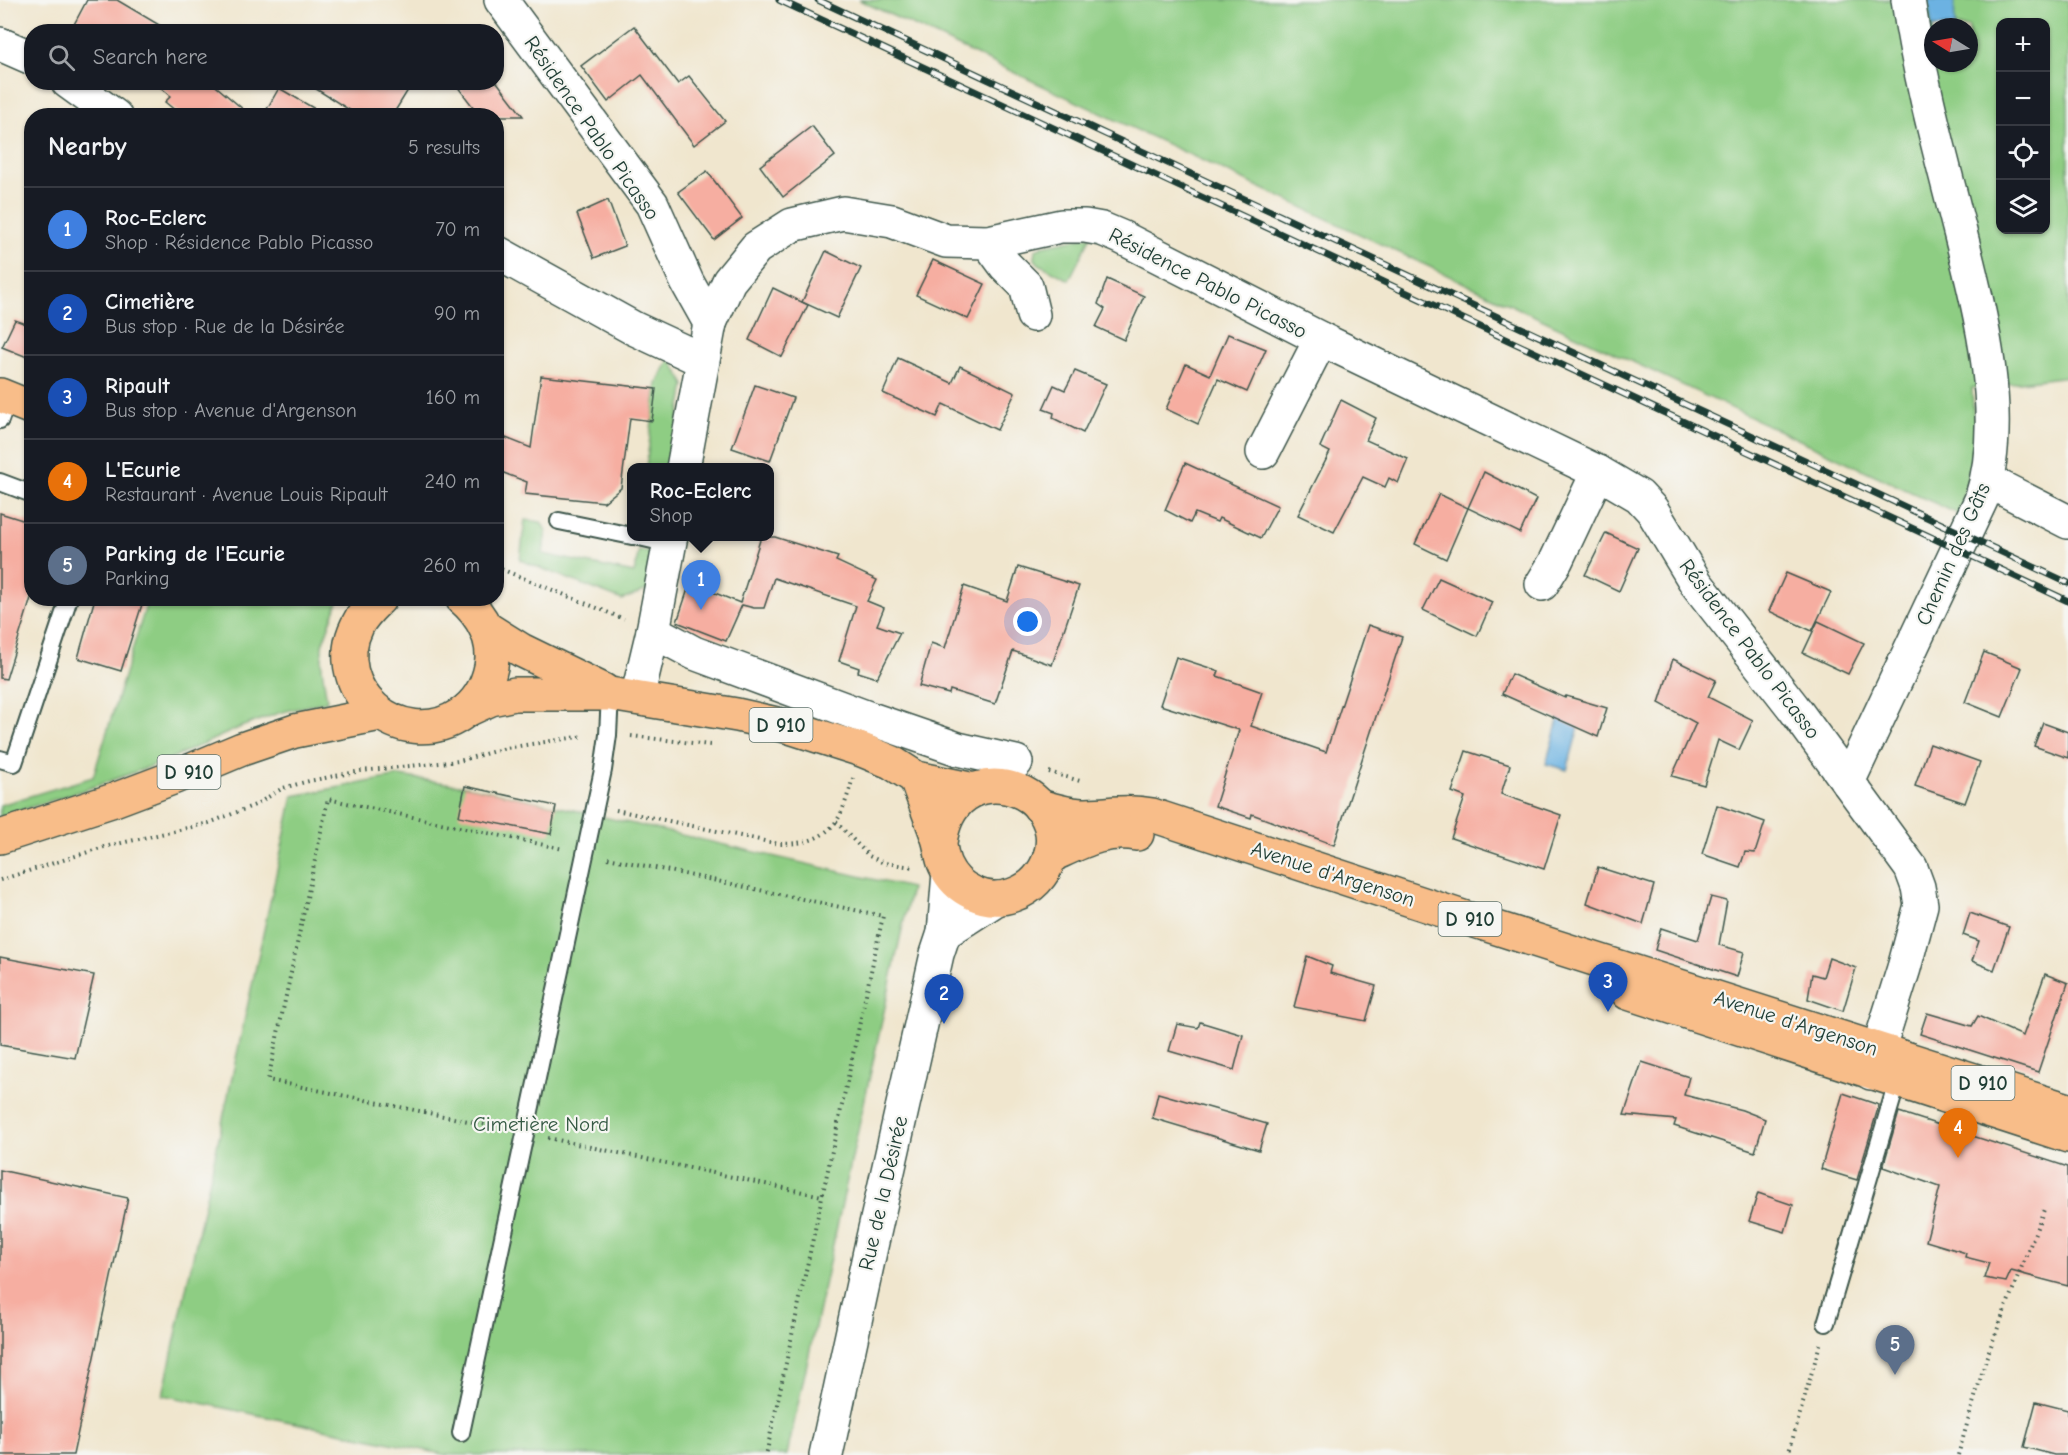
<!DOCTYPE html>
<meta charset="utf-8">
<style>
:root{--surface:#171b24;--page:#242831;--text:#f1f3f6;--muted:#9ea1a6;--line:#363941;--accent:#ea580c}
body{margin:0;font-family:"Comic Neue",sans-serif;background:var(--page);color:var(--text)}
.controls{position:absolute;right:18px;top:18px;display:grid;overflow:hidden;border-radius:12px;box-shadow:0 2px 4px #0004}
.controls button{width:54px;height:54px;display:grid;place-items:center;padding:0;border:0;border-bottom:2px solid var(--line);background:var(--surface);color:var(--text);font:30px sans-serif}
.compass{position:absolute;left:1924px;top:18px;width:54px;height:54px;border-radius:50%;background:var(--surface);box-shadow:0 2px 4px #0004;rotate:281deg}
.you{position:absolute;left:1028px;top:622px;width:21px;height:21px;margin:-15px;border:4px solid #fff;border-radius:50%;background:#1a73e8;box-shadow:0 0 0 9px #1a73e833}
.badge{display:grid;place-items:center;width:39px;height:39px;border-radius:50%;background:var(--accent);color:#fff;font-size:20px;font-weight:700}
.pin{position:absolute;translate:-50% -50px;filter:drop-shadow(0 2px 3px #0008)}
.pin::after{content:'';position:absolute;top:32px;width:21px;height:18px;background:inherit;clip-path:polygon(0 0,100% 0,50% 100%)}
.popup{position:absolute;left:627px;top:463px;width:147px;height:78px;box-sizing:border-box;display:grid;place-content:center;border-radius:12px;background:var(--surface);filter:drop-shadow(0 2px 4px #0005);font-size:20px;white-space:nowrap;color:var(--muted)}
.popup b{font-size:22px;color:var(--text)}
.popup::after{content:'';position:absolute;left:50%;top:100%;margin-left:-12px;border:12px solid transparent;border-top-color:var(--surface)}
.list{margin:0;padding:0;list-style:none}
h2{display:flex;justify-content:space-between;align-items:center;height:78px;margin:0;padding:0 24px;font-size:26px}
h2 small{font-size:20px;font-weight:400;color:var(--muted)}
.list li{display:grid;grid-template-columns:39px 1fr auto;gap:18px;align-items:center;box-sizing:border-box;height:84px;padding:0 24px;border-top:2px solid var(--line)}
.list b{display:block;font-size:22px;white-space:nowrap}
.list p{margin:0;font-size:20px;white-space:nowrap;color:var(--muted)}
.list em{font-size:20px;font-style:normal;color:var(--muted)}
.icon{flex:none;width:33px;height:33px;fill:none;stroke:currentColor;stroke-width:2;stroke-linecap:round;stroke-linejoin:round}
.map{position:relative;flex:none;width:2068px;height:1455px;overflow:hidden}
.search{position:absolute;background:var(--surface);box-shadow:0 2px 4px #0004;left:24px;top:24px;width:480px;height:66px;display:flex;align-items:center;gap:15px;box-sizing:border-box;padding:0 21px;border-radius:24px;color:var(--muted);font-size:22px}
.panel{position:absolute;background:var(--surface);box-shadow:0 2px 4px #0004;left:24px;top:108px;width:480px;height:498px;border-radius:24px}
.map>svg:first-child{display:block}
.green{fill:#8ecd83;stroke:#56855c;stroke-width:1.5;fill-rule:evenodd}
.water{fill:#6cb2e2;stroke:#46788b;stroke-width:1.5}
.building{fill:#f6aea1}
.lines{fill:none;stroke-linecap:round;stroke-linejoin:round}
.service-casing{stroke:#3e564b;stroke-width:20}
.minor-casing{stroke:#3e564b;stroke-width:36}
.primary-casing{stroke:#3e564b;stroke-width:36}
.path{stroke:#3e564b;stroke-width:4;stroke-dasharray:1.5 4.5;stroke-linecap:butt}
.service{stroke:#fff;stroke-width:16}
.minor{stroke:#fff;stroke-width:33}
.primary{stroke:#f8bd89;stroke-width:33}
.rail-casing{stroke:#1f3d34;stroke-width:7}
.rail{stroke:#f6f6f2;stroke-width:4.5;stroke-dasharray:14;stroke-linecap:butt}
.labels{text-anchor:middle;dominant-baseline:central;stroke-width:4.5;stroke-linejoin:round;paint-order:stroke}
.shield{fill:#f6f6f2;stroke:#60746d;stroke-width:1.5}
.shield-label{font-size:20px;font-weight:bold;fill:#1f3d34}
.street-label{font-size:21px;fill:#1f3d34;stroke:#f6f6f2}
.park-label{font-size:21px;fill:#355a44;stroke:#f6f6f2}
</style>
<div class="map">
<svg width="2068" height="1455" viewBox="0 0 2068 1455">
<rect width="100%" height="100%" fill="#f6f6f2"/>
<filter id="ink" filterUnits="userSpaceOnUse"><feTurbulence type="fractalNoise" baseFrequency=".0167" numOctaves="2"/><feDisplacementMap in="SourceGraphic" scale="12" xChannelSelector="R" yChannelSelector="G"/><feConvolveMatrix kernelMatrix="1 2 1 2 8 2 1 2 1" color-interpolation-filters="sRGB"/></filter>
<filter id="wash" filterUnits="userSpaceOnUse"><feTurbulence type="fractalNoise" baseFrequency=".008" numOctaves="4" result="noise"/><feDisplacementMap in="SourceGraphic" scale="24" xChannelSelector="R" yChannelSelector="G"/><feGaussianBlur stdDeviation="1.35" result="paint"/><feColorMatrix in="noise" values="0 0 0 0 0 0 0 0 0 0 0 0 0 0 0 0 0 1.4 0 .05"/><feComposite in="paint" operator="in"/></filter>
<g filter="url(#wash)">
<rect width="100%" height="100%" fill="#f0e6ce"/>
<g class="green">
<path d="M 859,0 L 2068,0 L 2068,376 L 1972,388 L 1975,442 L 1960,515 ZM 2000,22 L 2046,22 L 2046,230 L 2000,230 ZM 1933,27 L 1969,27 L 1969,63 L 1933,63 Z"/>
<path d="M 1091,236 L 1069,280 L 1039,264 L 1034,258 L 1035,250 L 1042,246 Z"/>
<path d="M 670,358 L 685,385 L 670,467 L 646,468 L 657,384 Z"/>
<path d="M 525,520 L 541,522 L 546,531 L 543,554 L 634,573 L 639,550 L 653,553 L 650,589 L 622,600 L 520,560 Z"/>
<path d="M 148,599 L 339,599 L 322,645 L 322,668 L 327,701 L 279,713 L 241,727 L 163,762 L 90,788 L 0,817 L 0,805 L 93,777 Z"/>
<path d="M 399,776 L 466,786 L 556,806 L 911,888 L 787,1455 L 447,1455 L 163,1395 L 293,796 Z"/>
</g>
<g class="water">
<path d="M 1928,0 L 1954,0 L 1955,27 L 1933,27 L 1933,33 Z"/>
<path d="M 1559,717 L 1580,723 L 1567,770 L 1546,764 Z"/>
</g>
<g id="blocks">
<g class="building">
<path d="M 87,0 L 117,0 L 171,32 L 70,32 Z"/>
<path d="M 634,26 L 678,84 L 689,76 L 725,121 L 694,145 L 642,75 L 608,102 L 581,66 Z"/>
<path d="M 154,82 L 211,82 L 251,116 L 182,116 L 165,102 L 171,96 Z"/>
<path d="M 305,82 L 413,82 L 392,116 L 359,116 Z"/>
<path d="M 454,82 L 497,82 L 523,116 L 480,116 Z"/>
<path d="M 279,88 L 327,116 L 263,116 Z"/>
<path d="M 812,126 L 835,156 L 783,197 L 760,166 Z"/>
<path d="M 707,171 L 742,218 L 714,240 L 678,192 Z"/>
<path d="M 608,200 L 625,246 L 594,258 L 577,214 Z"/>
<path d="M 826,251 L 861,268 L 837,318 L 802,302 Z"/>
<path d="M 933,260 L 985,284 L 968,319 L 916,295 Z"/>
<path d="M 1107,279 L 1144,296 L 1124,340 L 1096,327 L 1105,309 L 1098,304 Z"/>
<path d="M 773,288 L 808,305 L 782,357 L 749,340 Z"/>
<path d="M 15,320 L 32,326 L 32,359 L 2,347 Z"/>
<path d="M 1228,334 L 1266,349 L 1247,392 L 1218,379 L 1198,424 L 1166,409 L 1186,364 L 1210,375 Z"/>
<path d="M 898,358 L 952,383 L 960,366 L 1015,393 L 997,430 L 943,404 L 937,417 L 883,393 Z"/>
<path d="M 1075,371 L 1106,384 L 1083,433 L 1053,418 L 1054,413 L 1043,409 L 1054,385 L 1065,390 Z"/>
<path d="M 541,376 L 656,389 L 652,421 L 630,418 L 621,488 L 604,502 L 525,494 L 527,482 L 496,470 L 496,434 L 531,448 Z"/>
<path d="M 755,385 L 793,398 L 770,461 L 732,448 Z"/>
<path d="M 1341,400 L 1376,418 L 1366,440 L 1408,459 L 1398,483 L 1389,478 L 1385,487 L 1363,477 L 1334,532 L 1298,515 L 1330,452 L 1320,447 Z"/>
<path d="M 1185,463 L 1278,506 L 1261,538 L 1219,518 L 1217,522 L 1195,513 L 1190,523 L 1165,510 Z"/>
<path d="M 1484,472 L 1536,499 L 1520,533 L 1468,508 Z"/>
<path d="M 1439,494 L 1468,508 L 1446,559 L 1415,544 Z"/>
<path d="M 0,513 L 32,523 L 32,595 L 6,679 L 0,678 Z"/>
<path d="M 1606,533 L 1638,548 L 1619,591 L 1585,575 Z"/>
<path d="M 761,537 L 775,537 L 838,557 L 836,561 L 877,580 L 867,601 L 884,608 L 877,625 L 900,633 L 877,678 L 858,672 L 859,668 L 839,661 L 856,606 L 774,578 L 764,608 L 754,608 L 742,605 L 726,641 L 677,622 L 690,583 L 740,603 Z"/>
<path d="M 1018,567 L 1079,586 L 1052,665 L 1013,651 L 995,704 L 950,690 L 949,694 L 919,686 L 931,643 L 945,648 L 964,586 L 1007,601 Z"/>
<path d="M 1786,573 L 1831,592 L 1812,631 L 1769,611 Z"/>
<path d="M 1439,578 L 1492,602 L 1477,636 L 1423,610 Z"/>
<path d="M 95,598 L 144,598 L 121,671 L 78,658 Z"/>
<path d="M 1818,621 L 1864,643 L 1848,674 L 1803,653 Z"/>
<path d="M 1368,625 L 1402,637 L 1334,845 L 1252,814 L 1251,818 L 1215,806 L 1239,730 L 1160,705 L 1176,657 L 1219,671 L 1217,676 L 1262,692 L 1251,726 L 1326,752 Z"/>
<path d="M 1984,652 L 2022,668 L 2002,717 L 1965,702 Z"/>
<path d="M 1673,659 L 1716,680 L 1708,697 L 1753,720 L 1739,750 L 1718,740 L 1704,785 L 1672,776 L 1696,723 L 1659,703 Z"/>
<path d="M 1511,674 L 1565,698 L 1566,696 L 1607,708 L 1598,737 L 1502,694 Z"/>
<path d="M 2043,723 L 2068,732 L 2068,758 L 2034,746 Z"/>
<path d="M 1930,744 L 1980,762 L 1965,803 L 1915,786 Z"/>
<path d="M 1466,751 L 1510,765 L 1501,794 L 1561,815 L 1544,869 L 1451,838 L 1465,797 L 1452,792 Z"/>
<path d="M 465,786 L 556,806 L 551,834 L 459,816 Z"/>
<path d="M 1717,805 L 1765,822 L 1755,853 L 1745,852 L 1740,867 L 1702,854 Z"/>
<path d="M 1598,867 L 1654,885 L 1643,924 L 1587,903 Z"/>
<path d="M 1711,897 L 1727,901 L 1719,945 L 1744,952 L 1737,977 L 1655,950 L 1661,928 L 1698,940 Z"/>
<path d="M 1970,913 L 2009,927 L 1994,970 L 1972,961 L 1979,941 L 1963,935 Z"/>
<path d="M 1307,956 L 1332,966 L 1330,973 L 1376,986 L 1366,1021 L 1294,1007 Z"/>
<path d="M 0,957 L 94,975 L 75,1058 L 0,1045 Z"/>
<path d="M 1829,958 L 1856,968 L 1843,1011 L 1808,999 L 1812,974 L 1823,977 Z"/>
<path d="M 2045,974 L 2068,983 L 2038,1072 L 1920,1034 L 1927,1013 L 1972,1026 L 1978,1016 L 2023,1036 Z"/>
<path d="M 1200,1022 L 1243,1035 L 1234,1070 L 1169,1051 L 1177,1024 L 1198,1028 Z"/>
<path d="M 1642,1062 L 1689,1077 L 1684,1095 L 1742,1110 L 1765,1119 L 1755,1152 L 1674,1126 L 1676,1120 L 1624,1115 Z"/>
<path d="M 1158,1093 L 1267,1124 L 1259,1150 L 1152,1118 Z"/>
<path d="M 1843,1093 L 1879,1105 L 1857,1180 L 1821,1169 Z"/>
<path d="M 1899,1112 L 2068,1167 L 2068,1286 L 2011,1271 L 2006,1282 L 1984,1278 L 1989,1263 L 1965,1257 L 1966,1253 L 1926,1241 L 1940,1187 L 1883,1167 Z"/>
<path d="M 0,1170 L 128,1198 L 73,1455 L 0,1455 Z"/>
<path d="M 1758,1193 L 1793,1205 L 1785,1232 L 1749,1221 Z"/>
<path d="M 2036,1402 L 2068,1410 L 2068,1455 L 2054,1455 L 2024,1447 Z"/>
</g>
</g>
</g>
<g filter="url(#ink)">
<use href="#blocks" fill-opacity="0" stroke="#3e564b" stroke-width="1.5"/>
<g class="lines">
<defs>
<g id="service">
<path d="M 0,420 L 8,398"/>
<path d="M 0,482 L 32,494"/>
<path d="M 559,521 L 632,536"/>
<path d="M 635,536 L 670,544"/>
<path d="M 0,759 L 14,763 L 69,598"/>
<path d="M 1826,1323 L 1899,1076"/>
<path d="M 461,1433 L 603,770 L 608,735 L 610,694"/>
</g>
<g id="minor">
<path d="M 501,0 L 652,204 L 687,282 L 710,323 L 683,468"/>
<path d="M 0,44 L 32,58"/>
<path d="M 68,82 L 115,116"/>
<path d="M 988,242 L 1005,265 L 1026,286 L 1033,315"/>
<path d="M 496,252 L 633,328 L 702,360"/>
<path d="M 710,323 L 729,281 L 756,248 L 792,225 L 843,213 L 892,221 L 946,241 L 988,242 L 1061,226 L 1085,226 L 1102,229 L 1121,237 L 1321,339 L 1598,472 L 1639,496 L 1652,510 L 1696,583 L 1793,707 L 1848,782"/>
<path d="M 1263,452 L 1321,339"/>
<path d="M 1988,481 L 2068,522"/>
<path d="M 1542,584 L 1556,561 L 1598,472"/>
<path d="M 653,631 L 694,653 L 871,719 L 958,749 L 1016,762"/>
<path d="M 637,698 L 653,631 L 671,536"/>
<path d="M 944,933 L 998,898"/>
<path d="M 1871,1073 L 1904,968 L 1921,905 L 1918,887 L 1911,868 L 1848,782 L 1981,500 C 2011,409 1974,290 1952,200 C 1935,134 1918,68 1908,0"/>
<path d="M 826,1455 L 872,1242 L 937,954 L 944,933 L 949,873"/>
</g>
<g id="primary">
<path d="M 0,395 L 32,408"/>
<path d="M 380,598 C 371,607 362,615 357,626 C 326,689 401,754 460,715 C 477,704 487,687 491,667 C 496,640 482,615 462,598"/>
<path d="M 486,628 L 521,650 L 603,690"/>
<path d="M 467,710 L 491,699 L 515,694 L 610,694 L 737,715 L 790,727 L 862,750 L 891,762 L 916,778 L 974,790"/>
<path d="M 916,778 C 923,798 931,818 938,838 C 941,847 941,856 945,865 C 956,890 987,905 1013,895 C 1031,889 1044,875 1050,857 C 1071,784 952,749 940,843"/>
<path d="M 1039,806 C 1053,810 1066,814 1081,815 C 1107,815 1126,810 1152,815 L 1475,921 L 2068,1110"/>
<path d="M 0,837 L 114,800 L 175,777 L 242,749 L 295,731 L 380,714"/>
<path d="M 1050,856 C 1079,843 1105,828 1137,834"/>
<path d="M 1628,993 L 2068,1136"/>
</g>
</defs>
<use href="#service" class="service-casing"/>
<use href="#minor" class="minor-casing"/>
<use href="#primary" class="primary-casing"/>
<g class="path">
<path d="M 496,567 L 624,619"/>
<path d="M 631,736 L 710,745"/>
<path d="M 1049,772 L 1080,781"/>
<path d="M 616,810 L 779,844 C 801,844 820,841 835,823 C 843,814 849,790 853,778"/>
<path d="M 836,822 L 869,856 L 884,863 L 913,867"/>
<path d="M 608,858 L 883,916 L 766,1455"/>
<path d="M 0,880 L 104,847 L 209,823 L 255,805 L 283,788 L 309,781 L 361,771 L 459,761 L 506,748 L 584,736"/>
<path d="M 502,1128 L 268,1080 L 328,799 L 563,849"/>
<path d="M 548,1138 L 822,1196"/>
<path d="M 1788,1455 L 1820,1344"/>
<path d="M 1958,1455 L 1987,1356 L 2045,1207"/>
</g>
<use href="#service" class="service"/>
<use href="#minor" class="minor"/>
<use href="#primary" class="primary"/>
<defs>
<g id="rail">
<path d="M 779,0 L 2068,601"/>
<path d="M 818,0 L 2068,583"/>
</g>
</defs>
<use href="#rail" class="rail-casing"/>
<use href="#rail" class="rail"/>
</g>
</g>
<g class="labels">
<g class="shield">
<rect x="749.5" y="708" width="63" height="34" rx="4.5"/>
<rect x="157.5" y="755" width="63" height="34" rx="4.5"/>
<rect x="1438.5" y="902" width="63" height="34" rx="4.5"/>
<rect x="1951.5" y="1066" width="63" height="34" rx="4.5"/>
</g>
<g class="shield-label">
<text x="781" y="725">D 910</text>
<text x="189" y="772">D 910</text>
<text x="1470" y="919">D 910</text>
<text x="1983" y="1083">D 910</text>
</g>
<g class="street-label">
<text transform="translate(592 128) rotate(55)">Résidence Pablo Picasso</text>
<text transform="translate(1208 283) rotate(27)">Résidence Pablo Picasso</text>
<text transform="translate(1953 554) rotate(-66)">Chemin des Gâts</text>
<text transform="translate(1750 649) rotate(53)">Résidence Pablo Picasso</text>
<text transform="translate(1333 874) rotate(18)">Avenue d'Argenson</text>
<text transform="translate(1796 1023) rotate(18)">Avenue d'Argenson</text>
<text transform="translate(883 1193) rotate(-77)">Rue de la Désirée</text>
</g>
<g class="park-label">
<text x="541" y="1124">Cimetière Nord</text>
</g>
</g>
</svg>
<div class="controls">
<button>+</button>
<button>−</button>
<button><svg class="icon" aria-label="locate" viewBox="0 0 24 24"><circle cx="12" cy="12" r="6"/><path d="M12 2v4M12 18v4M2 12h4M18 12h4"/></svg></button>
<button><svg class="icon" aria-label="layers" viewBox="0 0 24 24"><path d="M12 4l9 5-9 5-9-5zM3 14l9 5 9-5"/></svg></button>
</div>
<svg class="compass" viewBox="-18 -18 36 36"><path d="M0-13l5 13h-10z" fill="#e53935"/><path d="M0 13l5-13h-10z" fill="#9ea1a6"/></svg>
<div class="you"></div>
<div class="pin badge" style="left:701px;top:610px;background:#3f7fe0">1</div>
<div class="popup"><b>Roc-Eclerc</b>Shop</div>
<div class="pin badge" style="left:944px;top:1024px;background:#1a4fb4">2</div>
<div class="pin badge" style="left:1608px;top:1012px;background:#1a4fb4">3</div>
<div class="pin badge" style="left:1958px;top:1158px;background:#e8710a">4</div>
<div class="pin badge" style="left:1895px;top:1375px;background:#5c6f8a">5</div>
<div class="search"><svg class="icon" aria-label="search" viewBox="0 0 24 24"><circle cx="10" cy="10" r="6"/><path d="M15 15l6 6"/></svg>Search here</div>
<section class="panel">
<h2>Nearby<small>5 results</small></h2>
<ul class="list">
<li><span class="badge" style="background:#3f7fe0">1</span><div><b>Roc-Eclerc</b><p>Shop · Résidence Pablo Picasso</p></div><em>70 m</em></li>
<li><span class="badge" style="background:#1a4fb4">2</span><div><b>Cimetière</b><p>Bus stop · Rue de la Désirée</p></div><em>90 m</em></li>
<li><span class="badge" style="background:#1a4fb4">3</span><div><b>Ripault</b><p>Bus stop · Avenue d'Argenson</p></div><em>160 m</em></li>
<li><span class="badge" style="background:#e8710a">4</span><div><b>L'Ecurie</b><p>Restaurant · Avenue Louis Ripault</p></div><em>240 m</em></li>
<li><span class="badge" style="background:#5c6f8a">5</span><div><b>Parking de l'Ecurie</b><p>Parking</p></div><em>260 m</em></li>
</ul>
</section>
</div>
